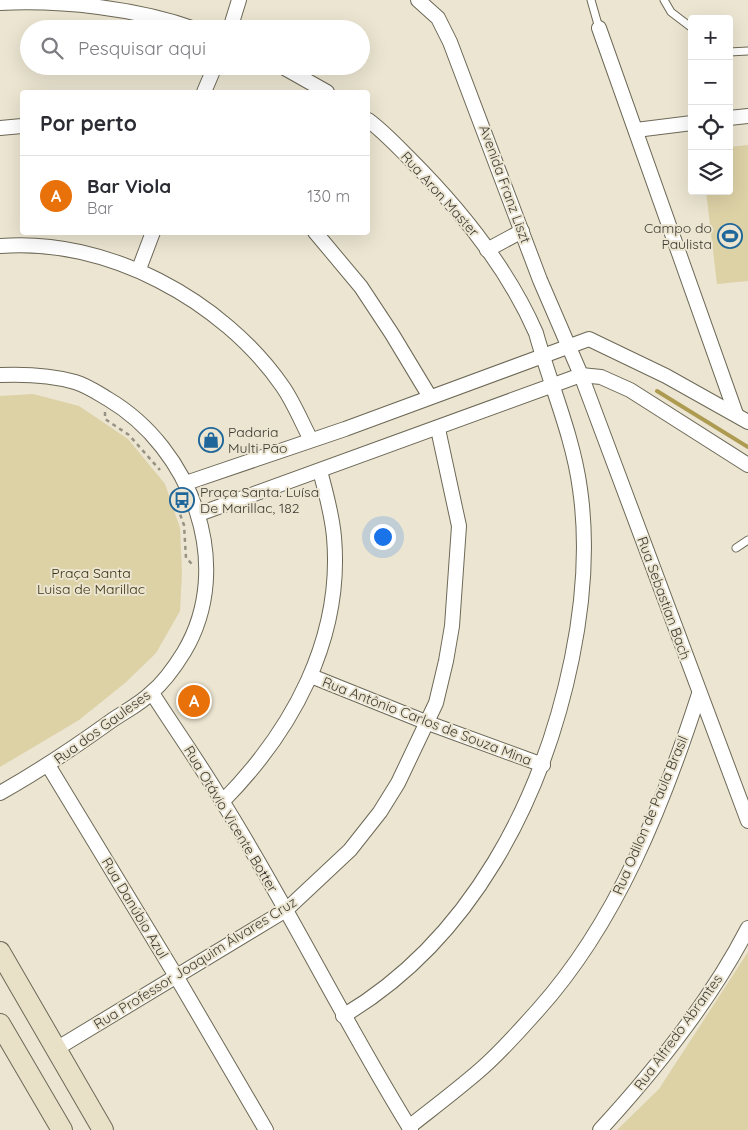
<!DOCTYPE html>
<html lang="pt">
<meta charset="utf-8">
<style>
:root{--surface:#fff;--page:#f7f7f7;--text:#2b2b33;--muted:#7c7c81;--line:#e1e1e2;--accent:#0b8043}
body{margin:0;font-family:Quicksand,sans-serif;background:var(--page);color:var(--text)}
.controls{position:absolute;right:15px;top:15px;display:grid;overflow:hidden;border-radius:5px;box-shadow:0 5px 20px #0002}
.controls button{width:45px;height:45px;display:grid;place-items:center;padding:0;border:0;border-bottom:1px solid var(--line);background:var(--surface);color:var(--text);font:25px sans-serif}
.you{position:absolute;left:382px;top:536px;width:18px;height:18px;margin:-12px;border:4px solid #fff;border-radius:50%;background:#1a73e8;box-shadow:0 0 0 8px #1a73e833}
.badge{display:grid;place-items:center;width:32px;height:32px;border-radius:50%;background:var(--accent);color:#fff;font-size:16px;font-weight:700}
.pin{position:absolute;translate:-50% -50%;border:2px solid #fff;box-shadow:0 1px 5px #0006}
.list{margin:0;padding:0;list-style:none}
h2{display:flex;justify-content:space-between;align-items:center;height:65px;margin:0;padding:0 20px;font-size:21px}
h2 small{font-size:16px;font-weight:400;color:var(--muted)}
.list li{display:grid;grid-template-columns:32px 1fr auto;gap:15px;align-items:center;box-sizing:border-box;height:80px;padding:0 20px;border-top:1px solid var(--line)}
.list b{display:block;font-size:19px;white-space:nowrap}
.list p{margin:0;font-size:16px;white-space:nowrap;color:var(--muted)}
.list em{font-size:16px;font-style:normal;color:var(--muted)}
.icon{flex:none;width:28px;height:28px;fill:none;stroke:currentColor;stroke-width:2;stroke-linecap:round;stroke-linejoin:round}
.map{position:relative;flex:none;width:748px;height:1130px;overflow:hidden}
.search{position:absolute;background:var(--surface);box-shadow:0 5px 20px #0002;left:20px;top:20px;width:350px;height:55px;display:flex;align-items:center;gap:12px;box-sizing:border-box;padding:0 18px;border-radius:28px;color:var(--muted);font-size:19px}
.panel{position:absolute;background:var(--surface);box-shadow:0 5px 20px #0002;left:20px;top:90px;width:350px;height:145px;border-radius:5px}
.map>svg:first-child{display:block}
.green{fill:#ddd1a6}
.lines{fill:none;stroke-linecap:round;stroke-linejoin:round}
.stream{stroke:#ae9b52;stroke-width:4}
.lane-casing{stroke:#6d6957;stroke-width:9}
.street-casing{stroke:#6d6957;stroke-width:16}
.secondary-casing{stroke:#6d6957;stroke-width:22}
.path{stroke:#979384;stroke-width:2.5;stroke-dasharray:4 4;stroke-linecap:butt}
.lane{stroke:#fff;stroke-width:7}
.street{stroke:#fff;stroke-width:14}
.secondary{stroke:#e8e1c8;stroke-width:20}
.labels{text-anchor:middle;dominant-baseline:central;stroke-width:4;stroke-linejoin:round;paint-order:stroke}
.street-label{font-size:14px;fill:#3d3b32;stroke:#ebe5d1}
.poi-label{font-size:14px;fill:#3d3b32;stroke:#ebe5d1;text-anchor:start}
.park-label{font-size:14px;fill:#3c3313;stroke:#ebe5d1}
</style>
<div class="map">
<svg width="748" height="1130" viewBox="0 0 748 1130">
<rect width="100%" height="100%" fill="#ebe5d1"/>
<g class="green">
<path d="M 748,145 L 748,281 L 717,284 L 706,191 L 729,191 L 729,147 Z"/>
<path d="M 33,394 L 79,406 L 128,439 L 165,484 L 180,528 L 182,572 L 180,611 L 156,653 L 125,683 L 79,720 L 0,767 L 0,396 Z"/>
<path d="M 748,952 L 748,1130 L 617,1130 L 659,1089 Z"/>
</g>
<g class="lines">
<path class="stream" d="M 657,391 L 748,447"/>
<defs>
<g id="lane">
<path d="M 591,0 L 599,28"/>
<path d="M 664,0 L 671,12 L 692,28"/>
<path d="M 729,52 L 748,51"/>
<path d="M 736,548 L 748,540"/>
</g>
<g id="street">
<path d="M 418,0 L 438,18 L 450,42 L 540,280 L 581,375 L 748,821"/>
<path d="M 0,3 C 62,0 136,8 195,29"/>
<path d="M 599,28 L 736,414"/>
<path d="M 230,29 L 239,0"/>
<path d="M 281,66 L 327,92"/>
<path d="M 204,92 L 215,66"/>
<path d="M 729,118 L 748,116"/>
<path d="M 0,128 L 22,126"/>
<path d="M 636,130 L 692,123"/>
<path d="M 315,232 L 361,287 L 392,334 L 430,397"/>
<path d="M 0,246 C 106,237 223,300 283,387 C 294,403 302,423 311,440"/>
<path d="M 487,250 L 522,231"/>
<path d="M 139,269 L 153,232"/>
<path d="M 0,375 C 25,374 51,375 75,382 C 86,385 98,393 108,399 C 191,448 236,565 184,652 C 176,665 163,683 151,693 C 140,704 124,712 111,721 C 75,747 39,771 0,793"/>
<path d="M 186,483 L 345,429 L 589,339 L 666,376 L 748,422"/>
<path d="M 199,514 L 581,375 L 601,377 L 630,390 L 748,465"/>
<path d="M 311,676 L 428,723 L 543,765"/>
<path d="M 152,693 C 175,729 200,764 222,801 C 289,908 344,1022 411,1130"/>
<path d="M 48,765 L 176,976 L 266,1130"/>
<path d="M 223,801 C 292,731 343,639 334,537 C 332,514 326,493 320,471"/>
<path d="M 343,1016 C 471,940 543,800 572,658 C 583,604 588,545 580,489 C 573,436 550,384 536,333 C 508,269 459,208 410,159 C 396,145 383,131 368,120"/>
<path d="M 56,1049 L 286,910 L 350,850 L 380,812 L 398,783 L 436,703 L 446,661 L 452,626 L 459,526 L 438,429"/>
<path d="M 409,1127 C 433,1108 457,1090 480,1070 C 501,1052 520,1030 538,1010 C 617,922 663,805 699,694"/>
<path d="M 600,1130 C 656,1069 710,1002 748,928"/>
</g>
<g id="secondary">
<path d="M 0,952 L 103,1130"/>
<path d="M 0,1024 L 62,1130"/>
</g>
</defs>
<use href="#lane" class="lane-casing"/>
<use href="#street" class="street-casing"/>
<use href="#secondary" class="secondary-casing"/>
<g class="path">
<path d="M 105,412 L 105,419 L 129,435 L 160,470"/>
<path d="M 172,492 L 184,525 L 186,558 L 192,564"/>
</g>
<use href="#lane" class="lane"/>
<use href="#street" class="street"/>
<use href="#secondary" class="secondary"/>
</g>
<defs>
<symbol id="stadium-ring" viewBox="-11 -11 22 22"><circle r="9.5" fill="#ebe5d1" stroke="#1f679b" stroke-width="1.5"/><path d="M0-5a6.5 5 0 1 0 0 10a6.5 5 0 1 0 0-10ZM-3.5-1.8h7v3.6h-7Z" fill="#1f679b"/></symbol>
<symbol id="shop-ring" viewBox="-11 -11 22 22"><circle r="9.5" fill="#ebe5d1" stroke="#1f679b" stroke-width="1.5"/><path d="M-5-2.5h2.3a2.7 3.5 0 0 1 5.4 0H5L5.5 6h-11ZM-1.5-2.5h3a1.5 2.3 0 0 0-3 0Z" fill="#1f679b"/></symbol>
<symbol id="bus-ring" viewBox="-11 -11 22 22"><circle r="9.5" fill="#ebe5d1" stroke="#1f679b" stroke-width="1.5"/><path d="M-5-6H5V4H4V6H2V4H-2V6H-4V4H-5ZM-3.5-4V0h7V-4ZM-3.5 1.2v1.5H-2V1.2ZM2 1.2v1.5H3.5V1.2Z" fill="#1f679b"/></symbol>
</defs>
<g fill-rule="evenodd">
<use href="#stadium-ring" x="716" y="222" width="28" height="28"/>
<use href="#shop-ring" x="197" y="426" width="28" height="28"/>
<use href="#bus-ring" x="168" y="486" width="28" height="28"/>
</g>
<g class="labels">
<g class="street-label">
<text transform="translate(505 184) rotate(70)">Avenida Franz Liszt</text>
<text transform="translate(440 194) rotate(48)">Rua Aron Master</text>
<text transform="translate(664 598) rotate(70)">Rua Sebastian Bach</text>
<text transform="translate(427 721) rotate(21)">Rua Antônio Carlos de Souza Mina</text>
<text transform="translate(102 727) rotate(-36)">Rua dos Gauleses</text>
<text transform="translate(650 815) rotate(-67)">Rua Odilon de Paula Brasil</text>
<text transform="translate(231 819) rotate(59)">Rua Otávio Vicente Botter</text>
<text transform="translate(135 908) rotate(59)">Rua Danúbio Azul</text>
<text transform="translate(195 963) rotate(-32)">Rua Professor Joaquim Álvares Cruz</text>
<text transform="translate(678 1032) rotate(-54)">Rua Alfredo Abrantes</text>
</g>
<g class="poi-label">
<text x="712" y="228" text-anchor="end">Campo do<tspan x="712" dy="16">Paulista</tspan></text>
<text x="228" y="432">Padaria<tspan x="228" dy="16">Multi Pão</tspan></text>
<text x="200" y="492">Praça Santa. Luísa<tspan x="200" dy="16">De Marillac, 182</tspan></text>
</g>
<g class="park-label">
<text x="91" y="573">Praça Santa<tspan x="91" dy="16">Luisa de Marillac</tspan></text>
</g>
</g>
</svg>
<div class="controls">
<button>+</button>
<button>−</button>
<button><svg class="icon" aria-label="locate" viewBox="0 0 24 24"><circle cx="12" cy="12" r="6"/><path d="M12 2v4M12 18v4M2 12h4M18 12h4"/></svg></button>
<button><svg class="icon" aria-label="layers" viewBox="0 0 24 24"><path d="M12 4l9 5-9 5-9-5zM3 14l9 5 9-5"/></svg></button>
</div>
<div class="you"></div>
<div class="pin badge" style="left:194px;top:701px;background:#e8710a">A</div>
<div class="search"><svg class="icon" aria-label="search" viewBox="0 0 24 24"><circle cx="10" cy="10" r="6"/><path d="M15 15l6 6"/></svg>Pesquisar aqui</div>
<section class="panel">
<h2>Por perto<small></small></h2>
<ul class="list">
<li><span class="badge" style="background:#e8710a">A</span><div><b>Bar Viola</b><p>Bar</p></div><em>130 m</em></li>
</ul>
</section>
</div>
